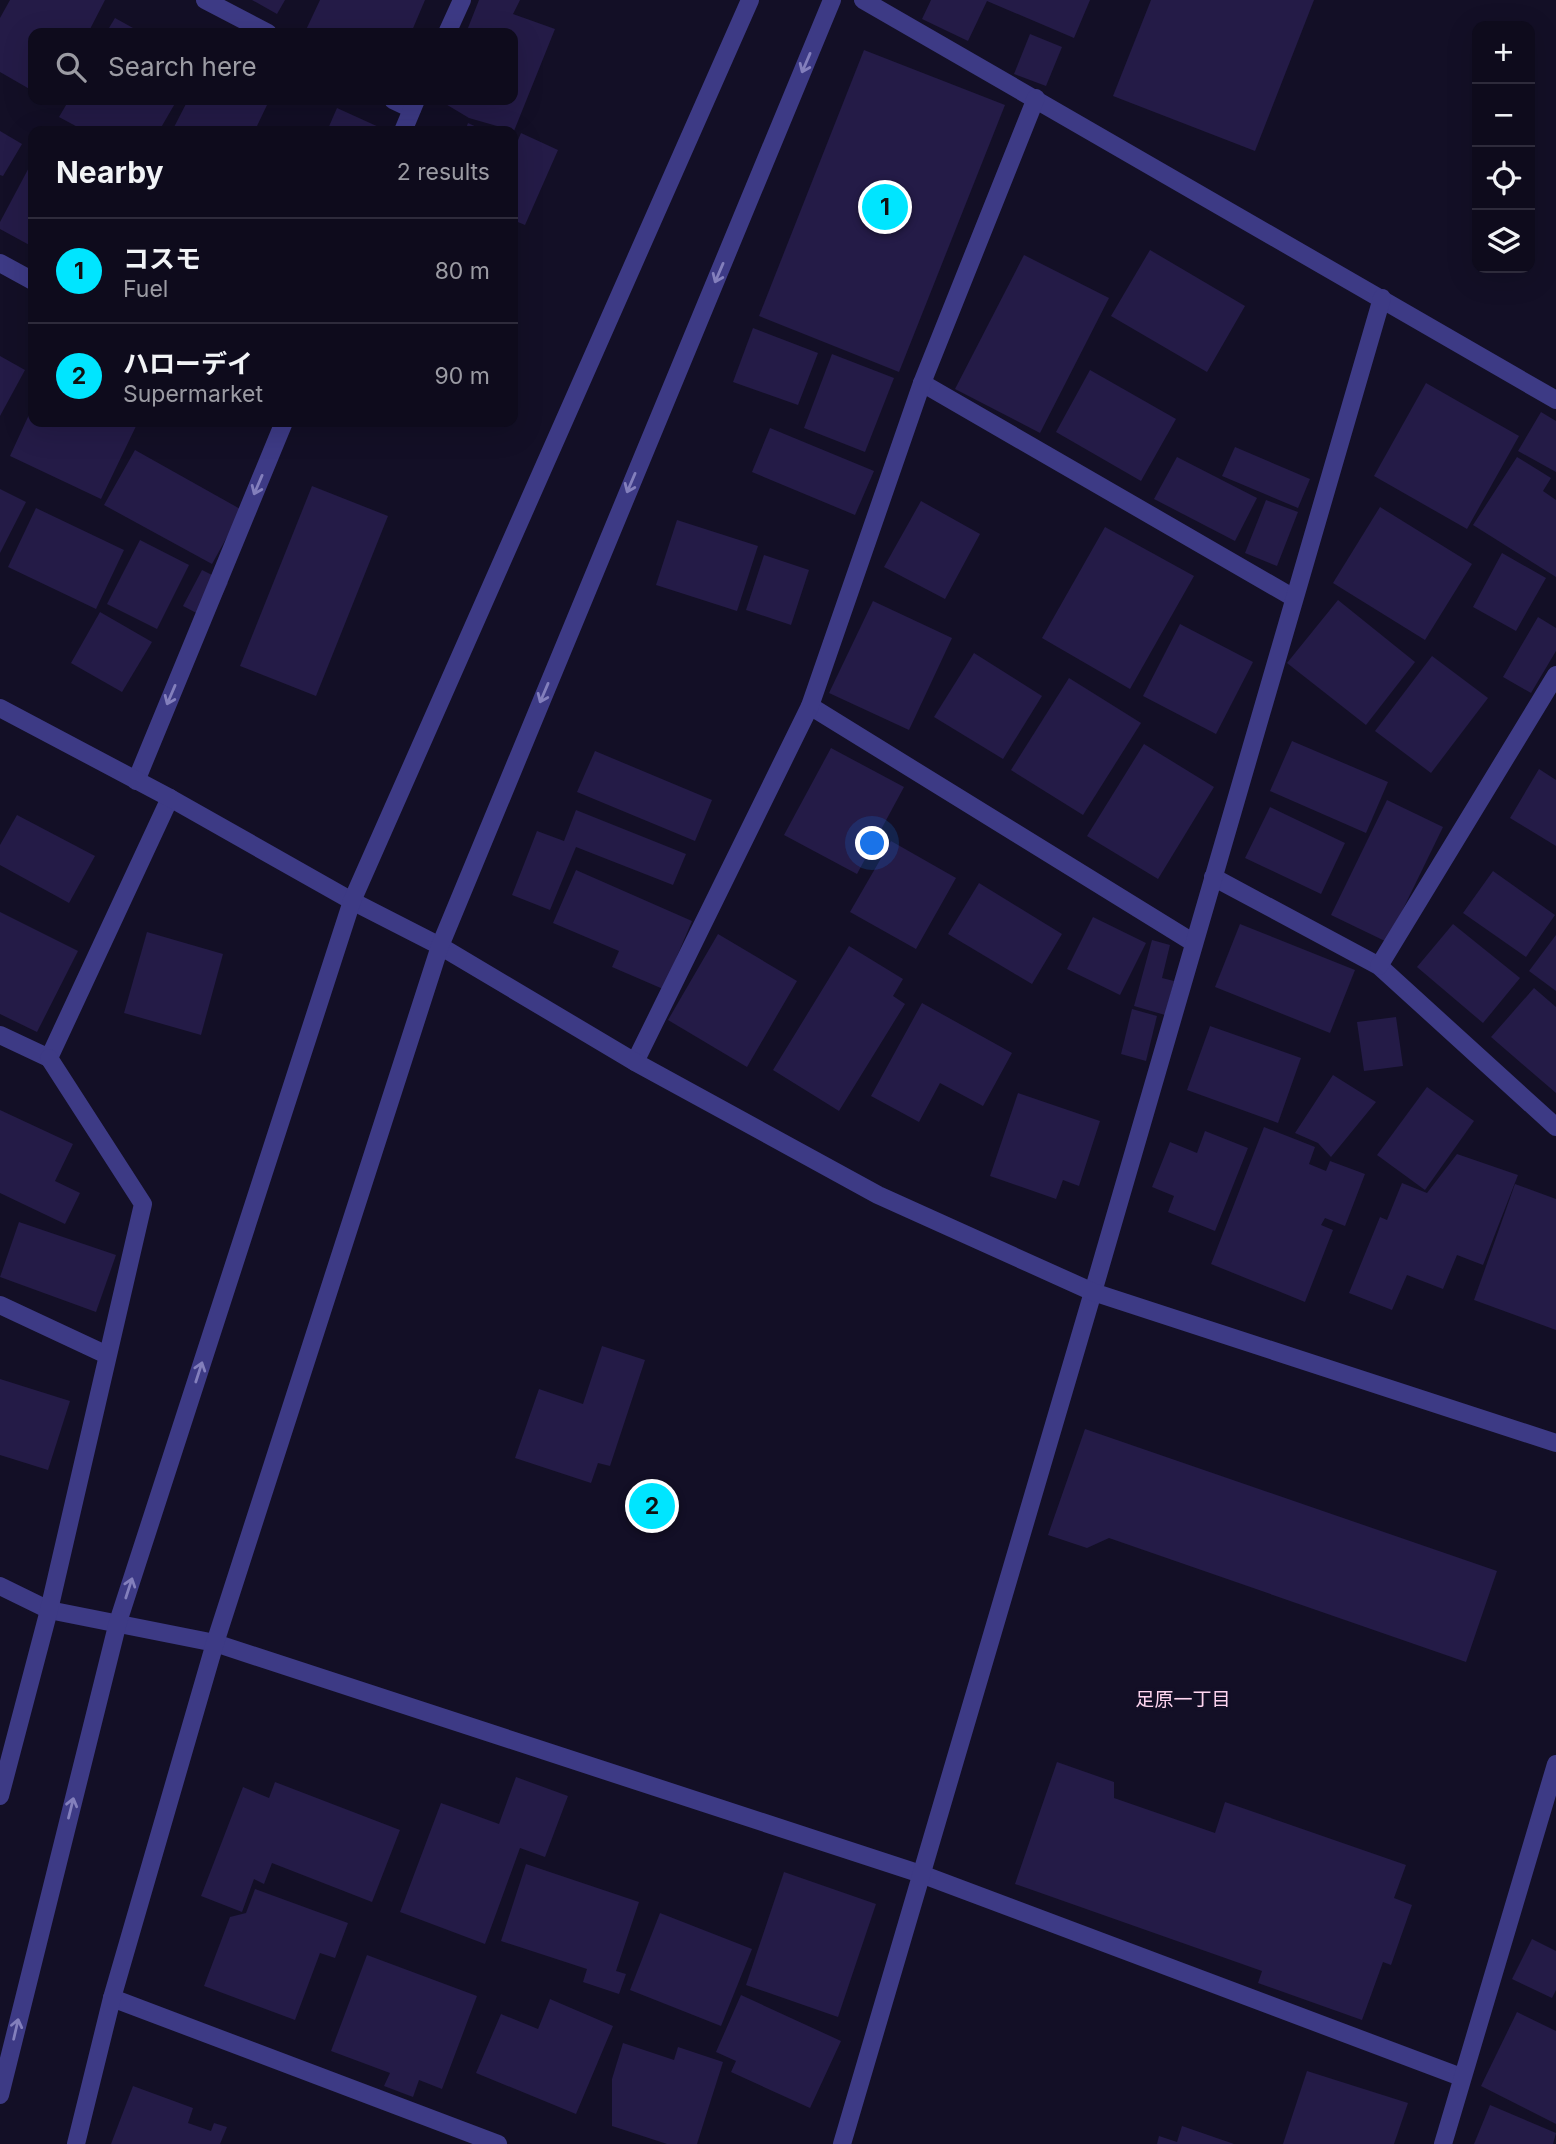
<!DOCTYPE html>
<meta charset="utf-8">
<style>
:root{--surface:#0e0b1c;--page:#1c1929;--text:#f1f3f6;--muted:#9b9ba3;--line:#2e2b3b;--accent:#00e5ff}
body{margin:0;font-family:Inter,"Noto Sans JP",sans-serif;background:var(--page);color:var(--text)}
.controls{position:absolute;right:21px;top:21px;display:grid;overflow:hidden;border-radius:14px;box-shadow:0 7px 28px #0002}
.controls button{width:63px;height:63px;display:grid;place-items:center;padding:0;border:0;border-bottom:2px solid var(--line);background:var(--surface);color:var(--text);font:35px sans-serif}
.you{position:absolute;left:873px;top:844px;width:24px;height:24px;margin:-18px;border:5px solid #fff;border-radius:50%;background:#1a73e8;box-shadow:0 0 0 10px #1a73e833}
.badge{display:grid;place-items:center;width:46px;height:46px;border-radius:50%;background:var(--accent);color:#111;font-size:23px;font-weight:700}
.pin{position:absolute;translate:-50% -50%;border:4px solid #fff;box-shadow:0 2px 7px #0006}
.list{margin:0;padding:0;list-style:none}
h2{display:flex;justify-content:space-between;align-items:center;height:91px;margin:0;padding:0 28px;font-size:30px}
h2 small{font-size:23px;font-weight:400;color:var(--muted)}
.list li{display:grid;grid-template-columns:46px 1fr auto;gap:21px;align-items:center;box-sizing:border-box;height:105px;padding:0 28px;border-top:2px solid var(--line)}
.list b{display:block;font-size:26px;white-space:nowrap}
.list p{margin:0;font-size:23px;white-space:nowrap;color:var(--muted)}
.list em{font-size:23px;font-style:normal;color:var(--muted)}
.icon{flex:none;width:38px;height:38px;fill:none;stroke:currentColor;stroke-width:2;stroke-linecap:round;stroke-linejoin:round}
.map{position:relative;flex:none;width:1556px;height:2144px;overflow:hidden}
.search{position:absolute;background:var(--surface);box-shadow:0 7px 28px #0002;left:28px;top:28px;width:490px;height:77px;display:flex;align-items:center;gap:18px;box-sizing:border-box;padding:0 24px;border-radius:14px;color:var(--muted);font-size:26px}
.panel{position:absolute;background:var(--surface);box-shadow:0 7px 28px #0002;left:28px;top:126px;width:490px;height:301px;border-radius:14px}
.map>svg:first-child{display:block}
.building{fill:#241b47}
.lines{fill:none;stroke-linecap:round;stroke-linejoin:round}
.minor{stroke:#3d3a85;stroke-width:18}
.tertiary{stroke:#3d3a85;stroke-width:18}
.oneway{stroke:#837fbc}
.labels{text-anchor:middle;dominant-baseline:central;stroke-width:7;stroke-linejoin:round;paint-order:stroke}
.neighbourhood-label{font-size:19px;fill:#ffd6f0;stroke:#130f26}
</style>
<div class="map">
<svg width="1556" height="2144" viewBox="0 0 1556 2144">
<rect width="100%" height="100%" fill="#130f26"/>
<g class="building">
<path d="M 10,0 L 105,0 L 88,33 L 33,33 L 33,91 L 0,72 L 0,18 Z"/>
<path d="M 252,0 L 285,0 L 277,14 Z"/>
<path d="M 320,0 L 425,0 L 411,33 L 307,33 L 305,32 Z"/>
<path d="M 479,0 L 520,0 L 513,14 L 555,29 L 514,131 L 469,118 L 439,100 L 513,100 L 513,33 L 466,33 Z"/>
<path d="M 931,0 L 1090,0 L 1074,38 L 987,1 L 968,41 L 922,19 Z"/>
<path d="M 1151,0 L 1314,0 L 1255,151 L 1113,96 Z"/>
<path d="M 115,18 L 142,33 L 106,33 Z"/>
<path d="M 1030,34 L 1062,47 L 1046,86 L 1014,74 Z"/>
<path d="M 864,50 L 1005,105 L 899,372 L 759,316 Z"/>
<path d="M 69,100 L 177,100 L 159,131 L 136,129 L 135,131 L 85,131 L 59,117 Z"/>
<path d="M 188,100 L 257,100 L 267,105 L 257,126 L 268,131 L 172,131 Z"/>
<path d="M 337,108 L 381,128 L 380,131 L 327,131 Z"/>
<path d="M 468,123 L 485,131 L 465,131 Z"/>
<path d="M 0,131 L 22,144 L 3,176 L 0,175 Z"/>
<path d="M 521,133 L 558,150 L 525,225 L 513,220 L 513,143 L 516,145 Z"/>
<path d="M 33,160 L 33,247 L 0,229 L 0,222 Z"/>
<path d="M 1150,250 L 1245,306 L 1207,372 L 1111,316 Z"/>
<path d="M 1024,255 L 1109,298 L 1040,433 L 955,389 Z"/>
<path d="M 753,328 L 818,353 L 798,405 L 733,382 Z"/>
<path d="M 832,354 L 894,378 L 865,452 L 804,428 Z"/>
<path d="M 0,356 L 25,370 L 0,416 Z"/>
<path d="M 1090,370 L 1176,419 L 1141,481 L 1056,432 Z"/>
<path d="M 1426,383 L 1519,436 L 1467,529 L 1374,476 Z"/>
<path d="M 33,406 L 33,422 L 138,422 L 101,499 L 10,456 Z"/>
<path d="M 1541,412 L 1556,421 L 1556,472 L 1518,451 Z"/>
<path d="M 770,428 L 874,471 L 855,515 L 752,472 Z"/>
<path d="M 1235,447 L 1310,479 L 1298,508 L 1222,476 Z"/>
<path d="M 135,450 L 242,510 L 212,564 L 104,505 Z"/>
<path d="M 1177,457 L 1257,498 L 1235,541 L 1154,499 Z"/>
<path d="M 1517,457 L 1551,478 L 1543,491 L 1556,500 L 1556,577 L 1473,525 Z"/>
<path d="M 312,486 L 388,516 L 316,696 L 240,666 Z"/>
<path d="M 0,489 L 26,502 L 0,553 Z"/>
<path d="M 1266,500 L 1298,512 L 1277,566 L 1245,553 Z"/>
<path d="M 921,501 L 980,534 L 945,599 L 884,567 Z"/>
<path d="M 1380,507 L 1472,564 L 1425,640 L 1333,583 Z"/>
<path d="M 36,508 L 124,550 L 96,609 L 8,567 Z"/>
<path d="M 677,520 L 758,546 L 737,611 L 656,585 Z"/>
<path d="M 1105,527 L 1194,576 L 1130,689 L 1042,638 Z"/>
<path d="M 140,540 L 189,565 L 157,629 L 107,604 Z"/>
<path d="M 1502,553 L 1546,578 L 1516,631 L 1473,607 Z"/>
<path d="M 764,555 L 809,570 L 791,625 L 746,610 Z"/>
<path d="M 202,570 L 228,583 L 210,620 L 183,606 Z"/>
<path d="M 1338,600 L 1415,662 L 1366,725 L 1287,663 Z"/>
<path d="M 873,601 L 952,638 L 909,730 L 829,693 Z"/>
<path d="M 100,612 L 152,642 L 122,692 L 71,663 Z"/>
<path d="M 1538,617 L 1556,628 L 1556,651 L 1531,693 L 1503,677 Z"/>
<path d="M 1180,624 L 1253,662 L 1216,734 L 1143,696 Z"/>
<path d="M 974,653 L 1042,696 L 1003,759 L 934,717 Z"/>
<path d="M 1432,656 L 1488,698 L 1431,773 L 1375,731 Z"/>
<path d="M 1069,678 L 1141,723 L 1083,815 L 1011,770 Z"/>
<path d="M 1292,741 L 1388,782 L 1366,833 L 1270,791 Z"/>
<path d="M 1144,744 L 1214,787 L 1158,879 L 1087,836 Z"/>
<path d="M 831,748 L 904,787 L 857,874 L 784,835 Z"/>
<path d="M 595,751 L 712,800 L 695,841 L 577,792 Z"/>
<path d="M 1539,769 L 1556,780 L 1556,846 L 1510,818 Z"/>
<path d="M 1387,800 L 1443,827 L 1387,942 L 1331,915 Z"/>
<path d="M 1270,807 L 1345,843 L 1321,894 L 1245,858 Z"/>
<path d="M 576,810 L 686,854 L 673,885 L 576,847 L 550,910 L 512,895 L 537,831 L 564,841 Z"/>
<path d="M 17,815 L 95,856 L 69,903 L 0,865 L 0,845 Z"/>
<path d="M 891,841 L 956,878 L 916,949 L 850,912 Z"/>
<path d="M 576,870 L 692,921 L 663,989 L 612,967 L 619,951 L 553,923 Z"/>
<path d="M 1493,871 L 1555,915 L 1526,957 L 1463,913 Z"/>
<path d="M 979,883 L 1062,934 L 1032,984 L 948,934 Z"/>
<path d="M 0,912 L 78,951 L 37,1032 L 0,1014 Z"/>
<path d="M 1093,917 L 1146,943 L 1120,995 L 1067,969 Z"/>
<path d="M 1240,924 L 1355,970 L 1330,1033 L 1215,987 Z"/>
<path d="M 1453,924 L 1520,978 L 1483,1023 L 1417,967 Z"/>
<path d="M 147,932 L 223,954 L 201,1035 L 124,1013 Z"/>
<path d="M 718,934 L 797,981 L 747,1067 L 668,1020 Z"/>
<path d="M 1556,935 L 1556,991 L 1529,971 Z"/>
<path d="M 1152,940 L 1170,945 L 1162,978 L 1174,981 L 1165,1015 L 1134,1006 Z"/>
<path d="M 849,946 L 903,979 L 893,996 L 905,1004 L 839,1111 L 773,1070 Z"/>
<path d="M 1534,988 L 1556,1007 L 1556,1093 L 1491,1037 Z"/>
<path d="M 922,1003 L 1012,1053 L 983,1106 L 940,1083 L 919,1122 L 871,1096 Z"/>
<path d="M 1132,1009 L 1157,1016 L 1146,1061 L 1121,1054 Z"/>
<path d="M 1396,1017 L 1403,1066 L 1364,1071 L 1357,1022 Z"/>
<path d="M 1210,1026 L 1301,1058 L 1278,1123 L 1187,1090 Z"/>
<path d="M 1333,1075 L 1376,1102 L 1331,1157 L 1318,1143 L 1295,1133 Z"/>
<path d="M 1427,1087 L 1474,1121 L 1425,1190 L 1377,1155 Z"/>
<path d="M 1018,1093 L 1100,1121 L 1079,1186 L 1063,1180 L 1056,1199 L 990,1176 Z"/>
<path d="M 0,1110 L 73,1144 L 55,1181 L 80,1193 L 65,1224 L 0,1193 Z"/>
<path d="M 1264,1127 L 1315,1147 L 1309,1164 L 1326,1171 L 1330,1161 L 1365,1174 L 1345,1226 L 1325,1218 L 1321,1225 L 1333,1230 L 1305,1302 L 1211,1264 Z"/>
<path d="M 1205,1131 L 1248,1148 L 1215,1231 L 1168,1212 L 1174,1196 L 1152,1187 L 1170,1142 L 1197,1153 Z"/>
<path d="M 1457,1154 L 1518,1175 L 1483,1265 L 1457,1255 L 1443,1289 L 1407,1275 L 1392,1310 L 1349,1293 L 1380,1217 L 1387,1220 L 1402,1183 L 1427,1193 Z"/>
<path d="M 1515,1184 L 1556,1199 L 1556,1330 L 1474,1300 Z"/>
<path d="M 19,1222 L 116,1255 L 96,1312 L 0,1277 Z"/>
<path d="M 602,1346 L 645,1360 L 610,1466 L 598,1463 L 591,1483 L 515,1458 L 539,1389 L 583,1404 Z"/>
<path d="M 0,1379 L 70,1401 L 48,1470 L 0,1455 Z"/>
<path d="M 1085,1429 L 1497,1571 L 1466,1662 L 1109,1538 L 1087,1548 L 1048,1535 Z"/>
<path d="M 1057,1762 L 1114,1782 L 1114,1798 L 1215,1833 L 1225,1802 L 1406,1865 L 1394,1898 L 1412,1905 L 1391,1965 L 1383,1962 L 1362,2020 L 1258,1983 L 1262,1971 L 1015,1884 Z"/>
<path d="M 516,1777 L 568,1796 L 545,1857 L 520,1848 L 485,1944 L 400,1912 L 441,1803 L 499,1824 Z"/>
<path d="M 275,1782 L 400,1830 L 372,1902 L 272,1863 L 264,1884 L 254,1879 L 242,1912 L 201,1896 L 243,1787 L 269,1798 Z"/>
<path d="M 526,1864 L 639,1902 L 616,1971 L 626,1974 L 619,1994 L 583,1982 L 587,1969 L 501,1941 Z"/>
<path d="M 784,1872 L 876,1904 L 838,2017 L 746,1985 Z"/>
<path d="M 255,1889 L 348,1923 L 335,1958 L 320,1953 L 295,2020 L 204,1986 L 230,1917 L 246,1913 Z"/>
<path d="M 660,1913 L 752,1949 L 721,2026 L 630,1990 Z"/>
<path d="M 1532,1939 L 1556,1951 L 1556,1990 L 1552,1998 L 1512,1979 Z"/>
<path d="M 367,1955 L 477,1996 L 442,2089 L 419,2080 L 413,2097 L 384,2086 L 390,2073 L 331,2051 Z"/>
<path d="M 741,1995 L 841,2041 L 810,2108 L 731,2072 L 736,2061 L 716,2052 Z"/>
<path d="M 550,1999 L 613,2026 L 576,2114 L 476,2073 L 501,2014 L 538,2029 Z"/>
<path d="M 1517,2012 L 1556,2031 L 1556,2124 L 1481,2086 Z"/>
<path d="M 623,2043 L 674,2060 L 678,2047 L 723,2062 L 697,2144 L 667,2144 L 612,2126 L 612,2079 Z"/>
<path d="M 1307,2071 L 1408,2103 L 1394,2144 L 1283,2144 Z"/>
<path d="M 133,2086 L 193,2108 L 188,2123 L 211,2131 L 214,2123 L 227,2127 L 220,2144 L 111,2144 Z"/>
<path d="M 1490,2105 L 1556,2133 L 1553,2144 L 1474,2144 Z"/>
<path d="M 1182,2126 L 1234,2144 L 1157,2144 L 1159,2136 L 1177,2142 Z"/>
</g>
<g class="lines">
<g class="minor">
<path d="M 205,0 L 268,33"/>
<path d="M 863,0 L 1556,400"/>
<path d="M 447,33 L 462,0"/>
<path d="M 393,100 L 412,109"/>
<path d="M 403,131 L 416,100"/>
<path d="M 0,263 L 33,281"/>
<path d="M 922,383 L 1294,598"/>
<path d="M 810,706 L 1194,943"/>
<path d="M 136,781 L 284,422"/>
<path d="M 1213,877 L 1379,966 L 1556,1127"/>
<path d="M 1379,966 L 1556,675"/>
<path d="M 0,1035 L 49,1058 L 170,798"/>
<path d="M 635,1062 L 810,706 L 922,383 L 1036,98"/>
<path d="M 0,1305 L 107,1355"/>
<path d="M 0,1586 L 49,1610 L 215,1643 L 921,1874 L 1461,2077"/>
<path d="M 0,1796 L 49,1610 L 143,1204 L 49,1058"/>
<path d="M 112,1998 L 498,2144"/>
<path d="M 842,2144 L 1093,1292 L 1382,298"/>
<path d="M 1443,2144 L 1556,1764"/>
</g>
<g class="tertiary">
<path d="M 0,708 L 170,798 L 352,901 L 440,946 L 635,1062 L 878,1195 L 1093,1292 L 1556,1443"/>
<path d="M 0,2095 L 118,1622 L 352,901 L 750,0"/>
<path d="M 76,2144 L 112,1998 L 215,1643 L 440,946 L 832,0"/>
</g>
</g>
<defs><path id="oneway-shaft" d="M-6 0H5M1.5-3L5.5 0L1.5 3" fill="none" stroke-width="1.6" stroke-linecap="round" stroke-linejoin="round" transform="scale(1.75)"/></defs>
<g class="oneway">
<use href="#oneway-shaft" transform="translate(806 63) rotate(113)"/>
<use href="#oneway-shaft" transform="translate(719 273) rotate(113)"/>
<use href="#oneway-shaft" transform="translate(631 483) rotate(113)"/>
<use href="#oneway-shaft" transform="translate(258 485) rotate(113)"/>
<use href="#oneway-shaft" transform="translate(544 693) rotate(113)"/>
<use href="#oneway-shaft" transform="translate(171 695) rotate(113)"/>
<use href="#oneway-shaft" transform="translate(199 1372) rotate(-72)"/>
<use href="#oneway-shaft" transform="translate(129 1588) rotate(-72)"/>
<use href="#oneway-shaft" transform="translate(71 1808) rotate(-76)"/>
<use href="#oneway-shaft" transform="translate(16 2029) rotate(-77)"/>
</g>
<g class="labels">
<g class="neighbourhood-label">
<text x="1183" y="1699">足原一丁目</text>
</g>
</g>
</svg>
<div class="controls">
<button>+</button>
<button>−</button>
<button><svg class="icon" aria-label="locate" viewBox="0 0 24 24"><circle cx="12" cy="12" r="6"/><path d="M12 2v4M12 18v4M2 12h4M18 12h4"/></svg></button>
<button><svg class="icon" aria-label="layers" viewBox="0 0 24 24"><path d="M12 4l9 5-9 5-9-5zM3 14l9 5 9-5"/></svg></button>
</div>
<div class="you"></div>
<div class="pin badge" style="left:885px;top:207px">1</div>
<div class="pin badge" style="left:652px;top:1506px">2</div>
<div class="search"><svg class="icon" aria-label="search" viewBox="0 0 24 24"><circle cx="10" cy="10" r="6"/><path d="M15 15l6 6"/></svg>Search here</div>
<section class="panel">
<h2>Nearby<small>2 results</small></h2>
<ul class="list">
<li><span class="badge">1</span><div><b>コスモ</b><p>Fuel</p></div><em>80 m</em></li>
<li><span class="badge">2</span><div><b>ハローデイ</b><p>Supermarket</p></div><em>90 m</em></li>
</ul>
</section>
</div>
